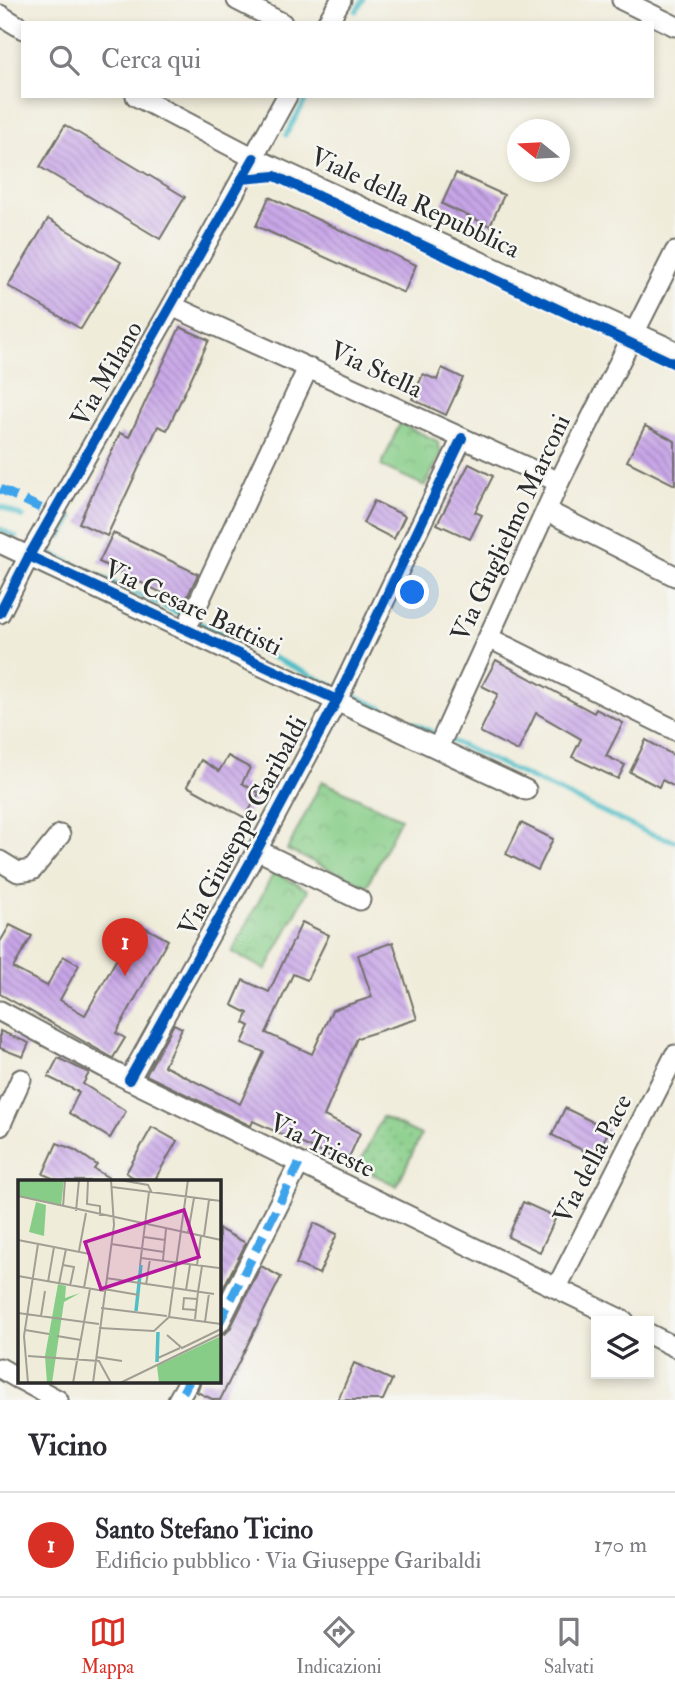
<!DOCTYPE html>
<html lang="it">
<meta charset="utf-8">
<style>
:root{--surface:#fff;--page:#f7f7f7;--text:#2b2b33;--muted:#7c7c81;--line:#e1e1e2;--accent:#d93025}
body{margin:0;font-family:"IM FELL Double Pica",serif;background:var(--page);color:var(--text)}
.controls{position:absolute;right:21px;bottom:21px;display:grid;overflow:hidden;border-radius:0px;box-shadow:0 4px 10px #0003}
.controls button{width:63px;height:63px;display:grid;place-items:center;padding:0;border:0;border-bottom:2px solid var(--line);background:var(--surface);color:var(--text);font:35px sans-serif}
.compass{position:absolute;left:507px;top:119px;width:63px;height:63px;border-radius:50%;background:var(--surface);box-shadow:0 4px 10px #0003;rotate:288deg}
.you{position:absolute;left:413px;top:593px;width:24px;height:24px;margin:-18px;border:5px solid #fff;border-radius:50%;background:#1a73e8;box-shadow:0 0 0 10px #1a73e833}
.badge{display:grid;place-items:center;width:46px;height:46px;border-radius:50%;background:var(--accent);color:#fff;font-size:23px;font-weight:700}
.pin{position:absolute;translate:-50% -58px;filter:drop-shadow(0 2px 4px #0008)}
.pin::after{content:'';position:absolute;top:37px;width:24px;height:21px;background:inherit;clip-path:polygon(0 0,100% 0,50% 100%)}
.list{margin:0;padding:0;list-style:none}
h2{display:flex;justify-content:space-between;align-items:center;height:91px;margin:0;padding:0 28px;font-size:30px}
h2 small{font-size:23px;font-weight:400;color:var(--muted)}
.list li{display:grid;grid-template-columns:46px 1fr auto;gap:21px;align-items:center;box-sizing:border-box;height:105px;padding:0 28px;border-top:2px solid var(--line)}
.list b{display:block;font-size:26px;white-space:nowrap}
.list p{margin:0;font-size:23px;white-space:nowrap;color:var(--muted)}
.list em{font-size:23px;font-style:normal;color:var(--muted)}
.icon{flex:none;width:38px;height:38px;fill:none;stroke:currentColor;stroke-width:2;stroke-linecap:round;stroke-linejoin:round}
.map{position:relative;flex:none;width:675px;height:1400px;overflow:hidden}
.search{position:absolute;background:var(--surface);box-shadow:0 4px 10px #0003;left:21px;right:21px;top:21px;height:77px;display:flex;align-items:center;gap:18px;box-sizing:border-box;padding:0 24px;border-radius:0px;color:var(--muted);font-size:26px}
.sheet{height:196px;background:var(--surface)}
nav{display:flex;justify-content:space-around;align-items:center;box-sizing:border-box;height:98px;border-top:2px solid var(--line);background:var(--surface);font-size:19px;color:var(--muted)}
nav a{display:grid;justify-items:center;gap:4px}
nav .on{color:var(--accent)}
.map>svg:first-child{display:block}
.grass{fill:url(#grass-dots);stroke:#597c5a;stroke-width:2}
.park{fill:url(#park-crowns);stroke:#597c5a;stroke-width:2}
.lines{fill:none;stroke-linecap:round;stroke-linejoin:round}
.stream{stroke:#50bec7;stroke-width:5}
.building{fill:url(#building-back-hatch)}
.minor-casing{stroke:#706f68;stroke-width:23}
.minor{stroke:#fff;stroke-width:19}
.quiet{stroke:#3ea3eb;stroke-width:9;stroke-dasharray:18 9;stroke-linecap:butt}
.cycleway-casing{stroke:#f6f6f2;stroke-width:15}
.cycleway{stroke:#0057b8;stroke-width:10}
.labels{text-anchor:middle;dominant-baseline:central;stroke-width:5;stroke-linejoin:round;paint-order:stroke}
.street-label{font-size:26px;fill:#2b2b2b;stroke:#f6f6f2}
.inset-river{fill:none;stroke:#50bec7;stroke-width:3.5}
.inset-road{fill:none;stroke:#a19f94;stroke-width:2}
.view{fill:#b5179e;fill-opacity:0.15;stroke:#b5179e;stroke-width:3.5}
.inset-edge{fill:none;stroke:#2b2b2b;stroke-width:3.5}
</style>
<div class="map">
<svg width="675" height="1400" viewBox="0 0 675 1400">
<defs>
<pattern id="grass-dots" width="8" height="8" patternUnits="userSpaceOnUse" patternTransform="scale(1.75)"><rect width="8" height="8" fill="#87cd88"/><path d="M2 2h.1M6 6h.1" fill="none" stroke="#75b076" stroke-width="1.8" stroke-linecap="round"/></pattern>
<pattern id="park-crowns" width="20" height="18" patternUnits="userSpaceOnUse" patternTransform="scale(1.75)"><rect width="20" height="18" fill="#87cd88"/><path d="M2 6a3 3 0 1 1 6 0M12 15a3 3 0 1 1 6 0" fill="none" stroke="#75b076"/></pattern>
<pattern id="building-back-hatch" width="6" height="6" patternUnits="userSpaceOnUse" patternTransform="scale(1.75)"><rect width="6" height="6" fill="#c8a6e8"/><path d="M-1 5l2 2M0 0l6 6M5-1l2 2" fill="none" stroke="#a387bc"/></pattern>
</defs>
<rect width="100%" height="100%" fill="#f6f6f2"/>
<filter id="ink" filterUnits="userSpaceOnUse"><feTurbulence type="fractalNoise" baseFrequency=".0143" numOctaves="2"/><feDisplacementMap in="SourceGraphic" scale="14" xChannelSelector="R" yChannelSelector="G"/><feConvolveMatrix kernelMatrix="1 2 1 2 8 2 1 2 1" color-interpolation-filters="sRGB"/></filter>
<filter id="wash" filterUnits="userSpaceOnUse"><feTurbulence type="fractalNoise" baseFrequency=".00686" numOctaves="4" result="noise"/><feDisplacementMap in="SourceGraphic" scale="28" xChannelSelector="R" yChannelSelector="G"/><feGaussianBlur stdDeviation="1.57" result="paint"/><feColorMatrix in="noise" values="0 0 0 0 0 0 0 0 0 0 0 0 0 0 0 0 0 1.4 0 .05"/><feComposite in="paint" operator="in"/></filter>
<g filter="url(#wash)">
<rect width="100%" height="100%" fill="#f0ecda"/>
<path class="grass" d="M 382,1117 L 421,1135 L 397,1186 L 358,1167 Z"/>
<g class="park">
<path d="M 400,423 L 437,441 L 441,453 L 425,486 L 381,466 Z"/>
<path d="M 322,781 L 401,818 L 367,886 L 287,850 Z"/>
<path d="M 274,872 L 308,890 L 266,970 L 232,952 Z"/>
</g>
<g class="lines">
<g class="stream">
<path d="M 356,11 L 363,0"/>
<path d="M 286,135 L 308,96"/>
<path d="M 0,506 L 23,517"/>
<path d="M 0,529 L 16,537"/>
<path d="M 62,536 L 72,518"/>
<path d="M 52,554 L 186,617"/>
<path d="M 195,621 L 338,688"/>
<path d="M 347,692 L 648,833 L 675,841"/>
</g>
</g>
<g id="blocks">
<g class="building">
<path d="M 65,125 L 185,197 L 160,239 L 40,167 Z"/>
<path d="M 456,173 L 504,195 L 490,226 L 442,204 Z"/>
<path d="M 269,197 L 416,265 L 404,293 L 256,226 Z"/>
<path d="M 48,219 L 121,262 L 81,329 L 8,286 Z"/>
<path d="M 180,327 L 209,340 L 167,430 L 158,426 L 107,536 L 79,523 L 120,433 L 129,437 Z"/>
<path d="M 442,368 L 463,378 L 446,415 L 412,399 L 423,374 L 437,380 Z"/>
<path d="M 645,426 L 675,441 L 675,485 L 627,461 Z"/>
<path d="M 469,464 L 493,476 L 475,512 L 482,515 L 470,539 L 437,524 Z"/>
<path d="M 374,501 L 405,516 L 394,539 L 363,523 Z"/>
<path d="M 113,533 L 198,574 L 184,604 L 99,562 Z"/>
<path d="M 496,660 L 594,713 L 596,709 L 623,723 L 606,756 L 625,765 L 618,779 L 572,757 L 581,739 L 536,713 L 518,751 L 480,732 L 498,694 L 482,686 Z"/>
<path d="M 646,740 L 675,756 L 675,787 L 662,780 L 659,787 L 630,772 Z"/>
<path d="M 228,756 L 250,768 L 242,783 L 259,793 L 245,818 L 187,786 L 201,760 L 219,771 Z"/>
<path d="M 521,823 L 553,839 L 538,870 L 506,854 Z"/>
<path d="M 302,922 L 329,935 L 307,980 L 293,974 L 266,1033 L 312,1054 L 332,1010 L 372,997 L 358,955 L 393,942 L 417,1019 L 357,1038 L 324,1116 L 360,1133 L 346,1164 L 253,1121 L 251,1126 L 146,1075 L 174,1024 L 182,1028 L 164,1066 L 240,1104 L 264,1052 L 242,1043 L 250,1026 L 244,1023 L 248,1013 L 232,1005 L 243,980 L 269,992 Z"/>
<path d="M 137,923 L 168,940 L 116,1033 L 125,1038 L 113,1058 L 0,994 L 0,942 L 10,925 L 32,936 L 13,968 L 47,986 L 63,956 L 79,965 L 60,1000 L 85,1015 Z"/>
<path d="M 0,1031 L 29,1043 L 23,1057 L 0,1048 Z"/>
<path d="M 58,1058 L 89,1073 L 83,1084 L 126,1111 L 110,1138 L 69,1113 L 79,1092 L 48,1077 Z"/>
<path d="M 565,1108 L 609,1130 L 596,1157 L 552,1135 Z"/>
<path d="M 152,1127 L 177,1141 L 154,1181 L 140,1181 L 126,1173 Z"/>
<path d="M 57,1143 L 75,1150 L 97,1165 L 94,1169 L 114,1181 L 59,1181 L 43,1174 Z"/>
<path d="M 523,1202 L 556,1217 L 540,1252 L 508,1237 Z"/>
<path d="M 314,1223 L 337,1234 L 319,1274 L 296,1264 Z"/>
<path d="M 219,1229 L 246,1243 L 219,1296 Z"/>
<path d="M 261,1266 L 281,1277 L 220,1400 L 214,1400 L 197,1392 L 201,1381 L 219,1381 L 219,1335 L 225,1334 L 230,1329 Z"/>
<path d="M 354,1363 L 392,1380 L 383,1400 L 338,1400 Z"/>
</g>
</g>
</g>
<g filter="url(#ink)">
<use href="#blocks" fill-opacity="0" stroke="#706f68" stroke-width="2"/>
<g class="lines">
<defs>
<g id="minor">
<path d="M 237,0 L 282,23"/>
<path d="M 622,0 L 675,26"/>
<path d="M 0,15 L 23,29"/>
<path d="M 327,23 L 341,0"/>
<path d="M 136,96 L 254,158 L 675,351"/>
<path d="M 172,306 L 559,482"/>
<path d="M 547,511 L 675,576"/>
<path d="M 0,543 L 526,790"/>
<path d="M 0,613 L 29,556 L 172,306 L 287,96"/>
<path d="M 186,629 L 308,368"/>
<path d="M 489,638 L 675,730"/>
<path d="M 438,748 L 559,482 L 675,252"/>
<path d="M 257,850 L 360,900"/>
<path d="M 0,861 L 18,872 L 32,870 L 60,835"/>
<path d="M 0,1011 L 117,1074 L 624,1321"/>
<path d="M 129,1080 L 257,850 L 337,700 L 462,438"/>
<path d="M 0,1126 L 21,1079"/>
<path d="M 557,1287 L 675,1055"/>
<path d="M 219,1323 L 299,1164"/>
<path d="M 649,1334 L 675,1347"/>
<path d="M 0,1368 L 19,1379"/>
<path d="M 23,1381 L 58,1400"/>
<path d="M 178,1400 L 189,1381"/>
</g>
</defs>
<use href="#minor" class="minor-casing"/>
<use href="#minor" class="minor"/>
<g class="quiet">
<path d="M 0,489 L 53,514"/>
<path d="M 219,1323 L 299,1164"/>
<path d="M 183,1392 L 189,1381"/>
</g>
<defs>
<g id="cycleway">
<path d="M 242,179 L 275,176 L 675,364"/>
<path d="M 29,556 L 337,700"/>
<path d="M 0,613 L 29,556 L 254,158"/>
<path d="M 129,1080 L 257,850 L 337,700 L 462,438"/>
</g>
</defs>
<use href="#cycleway" class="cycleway-casing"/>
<use href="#cycleway" class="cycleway"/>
</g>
</g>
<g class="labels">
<g class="street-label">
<text transform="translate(415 203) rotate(25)">Viale della Repubblica</text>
<text transform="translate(376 370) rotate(25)">Via Stella</text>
<text transform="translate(107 374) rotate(-60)">Via Milano</text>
<text transform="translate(511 528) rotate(-65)">Via Guglielmo Marconi</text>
<text transform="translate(193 608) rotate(25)">Via Cesare Battisti</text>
<text transform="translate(243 826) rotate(-62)">Via Giuseppe Garibaldi</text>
<text transform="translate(322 1146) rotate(26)">Via Trieste</text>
<text transform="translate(593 1159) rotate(-63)">Via della Pace</text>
</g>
</g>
<g transform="translate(18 1180)">
<rect width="203" height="203" fill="#f0ecda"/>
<path d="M 18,22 L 28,25 L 26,56 L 11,52 Z" fill="#87cd88"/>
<path d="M 0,0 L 46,0 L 43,26 L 0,16 ZM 40,104 L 48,106 L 47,118 L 62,113 L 46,122 L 34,203 L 29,203 L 27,176 ZM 203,156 L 203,203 L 141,203 L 139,186 Z" fill="#87cd88"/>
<path class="inset-river" d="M 118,131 L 123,85M 139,182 L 140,152"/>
<path class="inset-road" d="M 70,0 L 69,24 L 82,26 L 82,36M 102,0 L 130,5 L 134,13M 94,7 L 203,21M 0,16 L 203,60M 45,27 L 47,0M 58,31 L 61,0M 170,53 L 176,18M 186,56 L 191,20M 126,57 L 147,60M 0,60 L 72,74 L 66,108M 93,64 L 146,72M 61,71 L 68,33M 123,78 L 201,88M 145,80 L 148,49M 45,85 L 56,87 L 52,106M 122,85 L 131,12M 179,85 L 183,56M 0,96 L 86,111M 88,98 L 196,114M 30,102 L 36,67M 41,104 L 48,69M 128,105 L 132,79M 86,109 L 121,115M 168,110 L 172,85M 180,112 L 184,86M 83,128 L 149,136M 178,130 L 165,129 L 166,118 L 179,119M 0,133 L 81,144M 23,136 L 27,111M 151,137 L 203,144M 177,139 L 180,112M 187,142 L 191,113M 81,148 L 136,151 L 151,137 L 170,0M 7,150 L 31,154M 149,155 L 164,168 L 203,149M 39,156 L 63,160M 10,176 L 81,181 L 93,203M 78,177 L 104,181M 140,178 L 162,168M 10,203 L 6,156 L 20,64M 55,203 L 72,109M 75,203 L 96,45 L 93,0M 102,203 L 203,154"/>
<path class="view" d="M 166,30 L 181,77 L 83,109 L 67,62 Z"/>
<rect width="203" height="203" class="inset-edge"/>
</g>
</svg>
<div class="controls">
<button><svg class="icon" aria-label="layers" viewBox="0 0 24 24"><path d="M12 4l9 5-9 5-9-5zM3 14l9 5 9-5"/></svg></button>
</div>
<svg class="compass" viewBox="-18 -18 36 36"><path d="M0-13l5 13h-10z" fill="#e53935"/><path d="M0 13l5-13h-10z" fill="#7c7c81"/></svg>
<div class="you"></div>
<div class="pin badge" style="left:125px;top:976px">1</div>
<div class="search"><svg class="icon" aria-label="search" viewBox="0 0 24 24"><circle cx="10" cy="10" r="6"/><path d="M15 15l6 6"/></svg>Cerca qui</div>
</div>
<section class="sheet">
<h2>Vicino<small></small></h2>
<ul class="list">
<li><span class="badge">1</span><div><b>Santo Stefano Ticino</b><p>Edificio pubblico · Via Giuseppe Garibaldi</p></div><em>170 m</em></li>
</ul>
</section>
<nav>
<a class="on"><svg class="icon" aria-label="map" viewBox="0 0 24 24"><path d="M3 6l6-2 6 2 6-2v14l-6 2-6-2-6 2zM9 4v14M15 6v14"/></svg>Mappa</a>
<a><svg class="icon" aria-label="directions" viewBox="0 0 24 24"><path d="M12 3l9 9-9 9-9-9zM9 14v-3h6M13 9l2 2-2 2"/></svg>Indicazioni</a>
<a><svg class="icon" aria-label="saved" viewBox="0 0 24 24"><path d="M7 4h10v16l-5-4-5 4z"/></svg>Salvati</a>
</nav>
